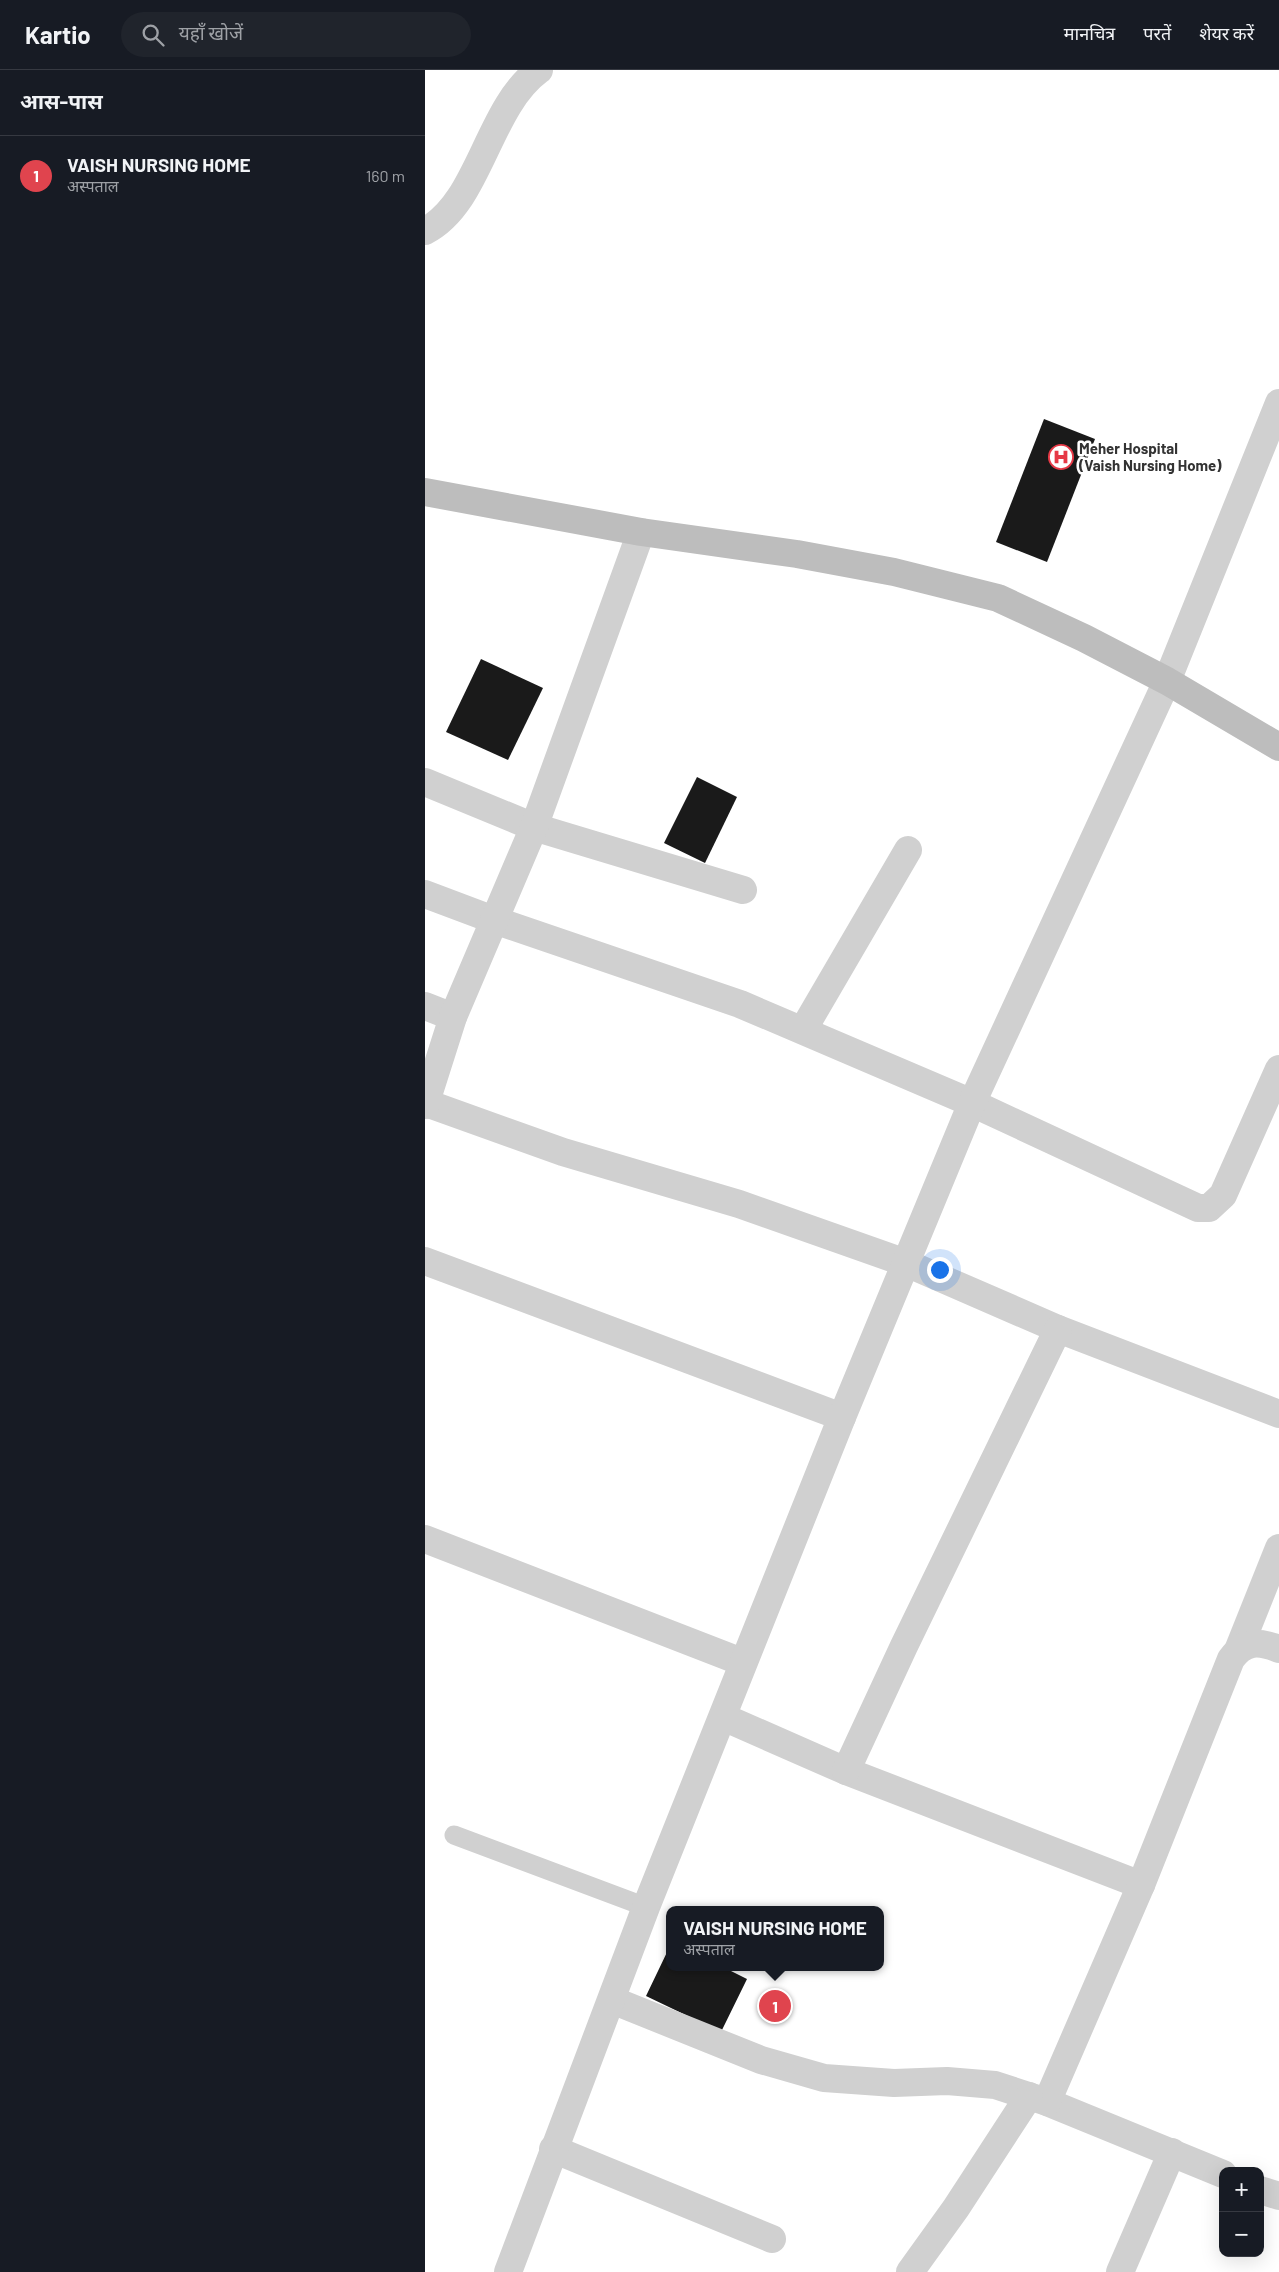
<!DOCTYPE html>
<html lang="hi">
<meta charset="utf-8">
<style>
:root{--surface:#171b24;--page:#20242c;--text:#f1f3f6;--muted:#9ea1a6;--line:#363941;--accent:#e63946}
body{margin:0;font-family:Barlow,"Noto Sans Devanagari",sans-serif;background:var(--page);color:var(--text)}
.controls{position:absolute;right:15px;bottom:15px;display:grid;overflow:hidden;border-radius:10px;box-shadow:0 5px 20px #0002}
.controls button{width:45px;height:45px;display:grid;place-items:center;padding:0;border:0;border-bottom:1px solid var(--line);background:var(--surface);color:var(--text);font:25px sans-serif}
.you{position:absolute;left:514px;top:1199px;width:18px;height:18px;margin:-12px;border:4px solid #fff;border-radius:50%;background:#1a73e8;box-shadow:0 0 0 8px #1a73e833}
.badge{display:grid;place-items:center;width:32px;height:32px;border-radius:50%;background:var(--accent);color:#fff;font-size:16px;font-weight:700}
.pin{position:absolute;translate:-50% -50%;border:2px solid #fff;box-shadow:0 1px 5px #0006}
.popup{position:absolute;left:241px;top:1836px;width:218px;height:65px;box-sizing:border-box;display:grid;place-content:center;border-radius:10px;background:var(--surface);filter:drop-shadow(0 1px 4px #0005);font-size:16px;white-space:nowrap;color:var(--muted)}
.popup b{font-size:19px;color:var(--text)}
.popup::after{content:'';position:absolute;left:50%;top:100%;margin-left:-10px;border:10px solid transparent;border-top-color:var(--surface)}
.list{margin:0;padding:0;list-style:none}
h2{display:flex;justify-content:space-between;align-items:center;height:65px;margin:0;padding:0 20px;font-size:21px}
h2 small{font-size:16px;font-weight:400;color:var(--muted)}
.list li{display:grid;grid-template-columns:32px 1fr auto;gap:15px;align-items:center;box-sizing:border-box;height:80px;padding:0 20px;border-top:1px solid var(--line)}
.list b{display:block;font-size:19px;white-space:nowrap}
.list p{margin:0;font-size:16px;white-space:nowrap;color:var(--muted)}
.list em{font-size:16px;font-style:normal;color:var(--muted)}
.icon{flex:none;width:28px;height:28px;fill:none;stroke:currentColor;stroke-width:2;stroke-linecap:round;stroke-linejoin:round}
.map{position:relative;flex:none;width:854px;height:2202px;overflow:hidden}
header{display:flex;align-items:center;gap:30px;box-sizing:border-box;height:70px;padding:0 25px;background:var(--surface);border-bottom:1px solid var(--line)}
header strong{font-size:24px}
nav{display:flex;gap:28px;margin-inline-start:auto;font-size:18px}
.search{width:350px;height:45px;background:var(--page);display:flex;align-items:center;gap:12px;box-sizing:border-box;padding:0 18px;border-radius:28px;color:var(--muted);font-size:19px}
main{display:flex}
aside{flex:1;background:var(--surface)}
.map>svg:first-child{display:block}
.building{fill:#1a1a1a}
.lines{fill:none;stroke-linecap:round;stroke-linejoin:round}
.lane{stroke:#d0d0d0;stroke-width:19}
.street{stroke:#d0d0d0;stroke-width:28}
.secondary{stroke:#bdbdbd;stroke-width:28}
.labels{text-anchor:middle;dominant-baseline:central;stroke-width:5;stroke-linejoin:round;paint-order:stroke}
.poi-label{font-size:15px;font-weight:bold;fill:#333;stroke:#fff;text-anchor:start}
</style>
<header>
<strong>Kartio</strong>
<div class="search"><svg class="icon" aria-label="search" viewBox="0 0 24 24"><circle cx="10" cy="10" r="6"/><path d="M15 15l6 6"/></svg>यहाँ खोजें</div>
<nav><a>मानचित्र</a><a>परतें</a><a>शेयर करें</a></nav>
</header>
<main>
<aside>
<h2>आस-पास<small></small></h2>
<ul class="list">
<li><span class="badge" style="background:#e0444e">1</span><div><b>VAISH NURSING HOME</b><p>अस्पताल</p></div><em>160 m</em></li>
</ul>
</aside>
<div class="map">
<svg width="854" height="2202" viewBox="0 0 854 2202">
<rect width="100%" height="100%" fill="#fff"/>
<g class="building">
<path d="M 619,349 L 670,369 L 622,492 L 571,472 Z"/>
<path d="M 56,589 L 118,618 L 83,690 L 21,662 Z"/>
<path d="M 272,707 L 312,727 L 280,793 L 239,773 Z"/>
<path d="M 245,1876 L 245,1897 L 298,1897 L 322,1909 L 296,1962 L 221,1926 Z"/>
</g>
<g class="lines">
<path class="lane" d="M 29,1765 L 221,1837"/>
<g class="street">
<path d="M 0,161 C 55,133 62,38 114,0"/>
<path d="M 0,712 L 109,757 L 318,820"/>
<path d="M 0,824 L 69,850 L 315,934 L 547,1033 L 773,1138 L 784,1138 L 798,1125 L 854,999"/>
<path d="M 0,936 L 28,947"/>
<path d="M 378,960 L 483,780"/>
<path d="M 1,1033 L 138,1082 L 314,1134 L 481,1193 L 633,1259 L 854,1344"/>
<path d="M 0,1035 L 28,947 L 109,757 L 216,462"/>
<path d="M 0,1191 L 417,1347"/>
<path d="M 0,1469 L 317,1592"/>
<path d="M 814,1578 L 854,1478"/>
<path d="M 298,1647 L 421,1701 L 716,1815"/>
<path d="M 421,1701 L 479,1576 L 633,1259"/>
<path d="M 187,1930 L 336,1990 L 399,2008 L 469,2013 L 522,2011 L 570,2015 L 622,2032 L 798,2104"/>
<path d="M 622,2032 L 716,1815 L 806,1589 C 820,1570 834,1571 854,1579"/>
<path d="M 128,2079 L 347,2169"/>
<path d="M 835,2120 L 854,2126"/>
<path d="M 83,2202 L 221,1837 L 417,1347 L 547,1033 L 742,611 L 854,333"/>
<path d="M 485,2202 L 531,2138 L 604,2026"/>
<path d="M 695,2202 L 747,2082"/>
</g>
<path class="secondary" d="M 0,422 L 216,462 L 372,484 L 469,502 L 573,528 L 659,568 L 742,611 L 854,677"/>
</g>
<defs>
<symbol id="hospital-ring" viewBox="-11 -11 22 22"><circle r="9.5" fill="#fff" stroke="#e63946" stroke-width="1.5"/><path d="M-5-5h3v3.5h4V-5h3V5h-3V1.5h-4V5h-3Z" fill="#e63946"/></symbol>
</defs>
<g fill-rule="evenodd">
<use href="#hospital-ring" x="622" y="373" width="28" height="28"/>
</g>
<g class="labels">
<g class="poi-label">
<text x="654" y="378">Meher Hospital<tspan x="654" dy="17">(Vaish Nursing Home)</tspan></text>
</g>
</g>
</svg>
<div class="controls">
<button>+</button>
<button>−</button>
</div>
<div class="you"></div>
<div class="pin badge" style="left:350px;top:1936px;background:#e0444e">1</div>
<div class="popup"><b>VAISH NURSING HOME</b>अस्पताल</div>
</div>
</main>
